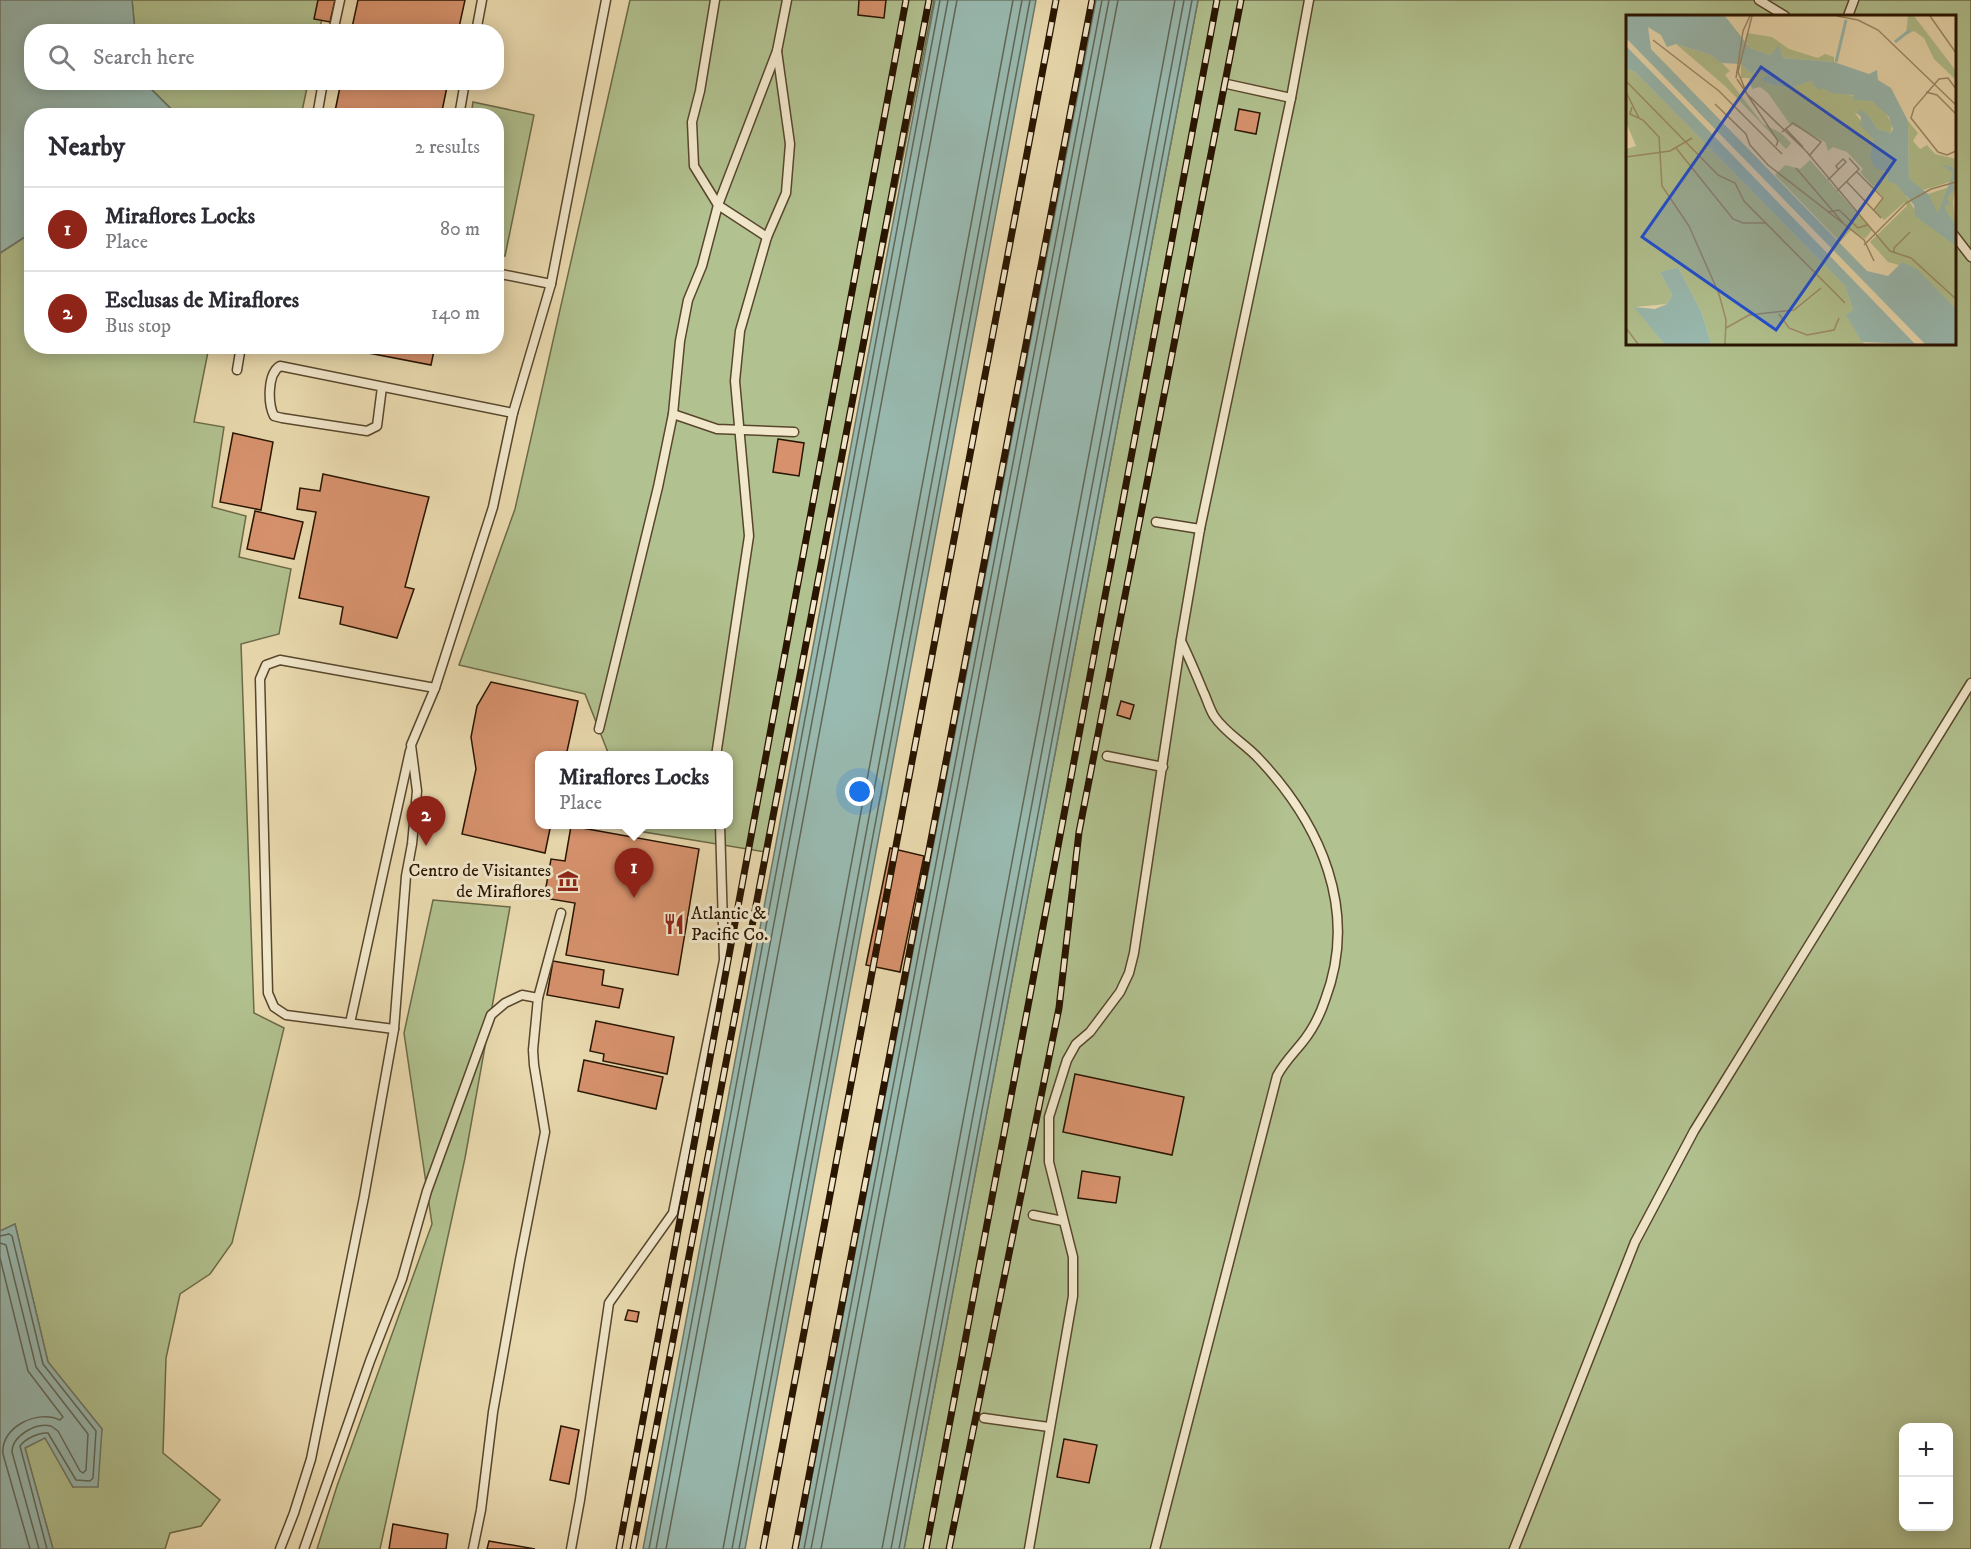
<!DOCTYPE html>
<meta charset="utf-8">
<style>
:root{--surface:#fff;--page:#f2f2f3;--text:#2b2b33;--muted:#7c7c81;--line:#e1e1e2;--accent:#8f2418}
body{margin:0;font-family:"IM FELL DW Pica",serif;background:var(--page);color:var(--text)}
.controls{position:absolute;right:18px;bottom:18px;display:grid;overflow:hidden;border-radius:12px;box-shadow:0 3px 15px #0003}
.controls button{width:54px;height:54px;display:grid;place-items:center;padding:0;border:0;border-bottom:2px solid var(--line);background:var(--surface);color:var(--text);font:30px sans-serif}
.you{position:absolute;left:860px;top:792px;width:21px;height:21px;margin:-15px;border:4px solid #fff;border-radius:50%;background:#1a73e8;box-shadow:0 0 0 9px #1a73e833}
.badge{display:grid;place-items:center;width:39px;height:39px;border-radius:50%;background:var(--accent);color:#fff;font-size:20px;font-weight:700}
.pin{position:absolute;translate:-50% -50px;filter:drop-shadow(0 2px 3px #0008)}
.pin::after{content:'';position:absolute;top:32px;width:21px;height:18px;background:inherit;clip-path:polygon(0 0,100% 0,50% 100%)}
.popup{position:absolute;left:535px;top:751px;width:198px;height:78px;box-sizing:border-box;display:grid;place-content:center;border-radius:12px;background:var(--surface);filter:drop-shadow(0 2px 4px #0005);font-size:20px;white-space:nowrap;color:var(--muted)}
.popup b{font-size:22px;color:var(--text)}
.popup::after{content:'';position:absolute;left:50%;top:100%;margin-left:-12px;border:12px solid transparent;border-top-color:var(--surface)}
.list{margin:0;padding:0;list-style:none}
h2{display:flex;justify-content:space-between;align-items:center;height:78px;margin:0;padding:0 24px;font-size:26px}
h2 small{font-size:20px;font-weight:400;color:var(--muted)}
.list li{display:grid;grid-template-columns:39px 1fr auto;gap:18px;align-items:center;box-sizing:border-box;height:84px;padding:0 24px;border-top:2px solid var(--line)}
.list b{display:block;font-size:22px;white-space:nowrap}
.list p{margin:0;font-size:20px;white-space:nowrap;color:var(--muted)}
.list em{font-size:20px;font-style:normal;color:var(--muted)}
.icon{flex:none;width:33px;height:33px;fill:none;stroke:currentColor;stroke-width:2;stroke-linecap:round;stroke-linejoin:round}
.map{position:relative;flex:none;width:1971px;height:1549px;overflow:hidden}
.search{position:absolute;background:var(--surface);box-shadow:0 3px 15px #0003;left:24px;top:24px;width:480px;height:66px;display:flex;align-items:center;gap:15px;box-sizing:border-box;padding:0 21px;border-radius:24px;color:var(--muted);font-size:22px}
.panel{position:absolute;background:var(--surface);box-shadow:0 3px 15px #0003;left:24px;top:108px;width:480px;height:246px;border-radius:24px}
.map>svg:first-child{display:block}
.green{fill:#b1c18f;stroke:#6c6a48;stroke-width:1.5;fill-rule:evenodd}
.water{fill:#99bab1;stroke:#6c786a;stroke-width:1.5}
.lines{fill:none;stroke-linecap:round;stroke-linejoin:round}
.shore{stroke:#606758;stroke-width:1.5}
.building{fill:#d7926d;stroke:#281400;stroke-width:1.5}
.service-casing{stroke:#58462c;stroke-width:11}
.service{stroke:#f1e7cb;stroke-width:8}
.rail-casing{stroke:#281400;stroke-width:7}
.rail{stroke:#f1e7cb;stroke-width:4.5;stroke-dasharray:14;stroke-linecap:butt}
.labels{text-anchor:middle;dominant-baseline:central;stroke-width:6;stroke-linejoin:round;paint-order:stroke}
.poi-label{font-size:18px;fill:#281400;stroke:#f1e7cb;text-anchor:end}
.inset-river{fill:none;stroke:#99bab1;stroke-width:3}
.inset-road{fill:none;stroke:#9c8b69;stroke-width:1.5}
.view{fill:#1d4ed8;fill-opacity:0.15;stroke:#1d4ed8;stroke-width:3}
.inset-edge{fill:none;stroke:#281400;stroke-width:3}
</style>
<div class="map">
<svg width="1971" height="1549" viewBox="0 0 1971 1549">
<rect width="100%" height="100%" fill="#eadaaf"/>
<filter id="stains"><feTurbulence type="fractalNoise" baseFrequency=".00333" numOctaves="4"/><feColorMatrix values="0 0 0 0 .2 0 0 0 0 .09 0 0 0 0 .02 0 0 0 .5 -.17"/></filter>
<radialGradient id="worn" r=".72"><stop offset=".6" stop-color="#630" stop-opacity="0"/><stop offset="1" stop-color="#630" stop-opacity=".3"/></radialGradient>
<g class="green">
<path d="M 132,0 L 326,0 L 319,32 L 135,31 Z"/>
<path d="M 630,0 L 934,0 L 765,852 L 638,831 L 635,825 L 728,824 L 728,756 L 609,755 L 585,694 L 459,665 L 515,509 Z"/>
<path d="M 1198,0 L 1971,0 L 1971,1549 L 904,1549 ZM 1628,16 L 1954,16 L 1954,344 L 1628,344 ZM 1904,1428 L 1948,1428 L 1948,1526 L 1904,1526 Z"/>
<path d="M 145,83 L 308,83 L 301,116 L 166,115 L 170,108 Z"/>
<path d="M 473,102 L 534,115 L 505,256 L 497,254 L 496,116 L 471,115 Z"/>
<path d="M 31,233 L 32,346 L 209,347 L 194,422 L 224,427 L 212,507 L 246,516 L 239,557 L 291,569 L 279,634 L 241,644 L 254,1013 L 284,1028 L 232,1243 L 210,1274 L 180,1294 L 166,1358 L 163,1453 L 220,1500 L 201,1526 L 170,1533 L 165,1549 L 53,1549 L 25,1448 L 45,1437 L 73,1487 L 102,1429 L 48,1362 L 15,1224 L 0,1231 L 0,253 Z"/>
<path d="M 433,900 L 510,907 L 465,1158 L 380,1549 L 317,1549 L 337,1486 L 432,1224 L 404,1033 Z"/>
</g>
<g class="water">
<path d="M 0,0 L 132,0 L 135,31 L 32,32 L 32,82 L 145,83 L 170,108 L 166,115 L 32,116 L 31,233 L 0,253 Z"/>
<path d="M 935,0 L 1036,0 L 745,1549 L 643,1549 Z"/>
<path d="M 1096,0 L 1198,0 L 904,1549 L 798,1549 Z"/>
<path d="M 15,1224 L 48,1362 L 102,1429 L 98,1487 L 73,1487 L 45,1438 L 25,1448 L 53,1549 L 0,1549 L 0,1231 Z"/>
</g>
<g class="lines">
<g class="shore">
<path d="M 0,1236 L 9,1234 L 12,1236 L 43,1364 L 96,1431 L 93,1478 L 90,1481 L 76,1480 L 48,1433 C 39,1432 25,1439 20,1446 L 47,1549"/>
<path d="M 0,1243 L 6,1245 L 36,1367 L 88,1434 L 86,1470 L 83,1473 L 80,1471 L 58,1431 L 51,1426 C 36,1422 12,1436 12,1452 L 39,1549"/>
<path d="M 0,1258 L 28,1371 L 63,1417 L 60,1420 C 38,1409 0,1427 3,1454 L 30,1549"/>
<path d="M 649,1549 L 940,0"/>
<path d="M 656,1549 L 948,0"/>
<path d="M 666,1549 L 957,0"/>
<path d="M 723,1549 L 1013,0"/>
<path d="M 732,1549 L 1022,0"/>
<path d="M 739,1549 L 1030,0"/>
<path d="M 804,1549 L 1102,0"/>
<path d="M 811,1549 L 1109,0"/>
<path d="M 821,1549 L 1118,0"/>
<path d="M 882,1549 L 1175,0"/>
<path d="M 891,1549 L 1184,0"/>
<path d="M 899,1549 L 1192,0"/>
</g>
</g>
<g class="building">
<path d="M 318,0 L 335,0 L 330,22 L 314,19 Z"/>
<path d="M 358,0 L 465,0 L 458,32 L 351,32 Z"/>
<path d="M 859,0 L 886,0 L 884,18 L 858,15 Z"/>
<path d="M 341,82 L 448,82 L 441,116 L 334,116 Z"/>
<path d="M 1239,109 L 1260,113 L 1256,134 L 1235,130 Z"/>
<path d="M 332,346 L 435,346 L 431,365 Z"/>
<path d="M 233,433 L 273,442 L 261,510 L 220,502 Z"/>
<path d="M 778,439 L 804,443 L 799,476 L 773,472 Z"/>
<path d="M 323,474 L 429,497 L 405,587 L 414,589 L 397,638 L 340,624 L 343,607 L 299,598 L 316,512 L 297,509 L 300,488 L 320,491 Z"/>
<path d="M 255,511 L 303,522 L 294,559 L 247,549 Z"/>
<path d="M 491,682 L 578,701 L 566,756 L 540,756 L 540,824 L 551,824 L 545,853 L 462,834 L 476,769 L 471,737 L 477,706 Z"/>
<path d="M 1121,701 L 1134,705 L 1130,719 L 1117,715 Z"/>
<path d="M 571,826 L 699,849 L 678,975 L 566,955 L 575,903 L 544,898 L 551,859 L 565,861 Z"/>
<path d="M 890,848 L 924,856 L 900,972 L 866,965 Z"/>
<path d="M 553,961 L 604,970 L 602,985 L 623,989 L 619,1008 L 547,995 Z"/>
<path d="M 596,1021 L 674,1037 L 667,1074 L 603,1061 L 604,1054 L 590,1051 Z"/>
<path d="M 584,1060 L 663,1077 L 656,1109 L 578,1091 Z"/>
<path d="M 1075,1074 L 1184,1097 L 1172,1155 L 1063,1132 Z"/>
<path d="M 1082,1171 L 1120,1177 L 1116,1203 L 1078,1198 Z"/>
<path d="M 628,1310 L 639,1312 L 637,1322 L 625,1320 Z"/>
<path d="M 561,1426 L 579,1430 L 569,1484 L 550,1480 Z"/>
<path d="M 1064,1439 L 1097,1445 L 1089,1483 L 1057,1477 Z"/>
<path d="M 393,1524 L 448,1534 L 446,1549 L 389,1549 Z"/>
<path d="M 489,1541 L 535,1549 L 487,1549 Z"/>
</g>
<g class="lines">
<defs>
<g id="service">
<path d="M 715,0 L 700,91 L 692,122 L 694,166 L 718,205 L 767,237"/>
<path d="M 1759,0 L 1785,16"/>
<path d="M 1848,16 L 1854,0"/>
<path d="M 333,32 L 340,0"/>
<path d="M 476,32 L 482,0"/>
<path d="M 1227,84 L 1291,98"/>
<path d="M 317,116 L 323,82"/>
<path d="M 459,116 L 465,82"/>
<path d="M 1954,235 L 1971,257"/>
<path d="M 496,273 L 551,284"/>
<path d="M 237,370 L 241,346"/>
<path d="M 382,387 L 377,426 L 367,431 L 282,418 L 274,416 C 268,404 267,374 280,366 L 513,413"/>
<path d="M 673,414 L 717,429 L 794,432"/>
<path d="M 1156,522 L 1200,529"/>
<path d="M 599,729 L 658,487 L 673,414 L 680,341 L 688,300 L 702,266 L 718,205 L 777,51 L 787,0"/>
<path d="M 716,756 L 749,536 L 735,381 L 740,331 L 767,237 L 786,193 L 790,144 L 777,51"/>
<path d="M 1107,756 L 1163,767"/>
<path d="M 350,1023 L 410,751"/>
<path d="M 394,1029 L 286,1015 L 274,1007 L 268,993 L 260,679 L 266,665 L 280,660 L 435,688"/>
<path d="M 1033,1215 L 1063,1221"/>
<path d="M 984,1418 L 1049,1427"/>
<path d="M 280,1549 L 294,1513 L 311,1459 L 364,1197 L 394,1029 L 406,876 L 412,844 L 417,791 L 411,745 L 435,688 L 493,507 L 513,413 L 551,284 L 606,0"/>
<path d="M 304,1549 L 370,1361 L 402,1279 L 427,1191 L 491,1015 L 505,1003 L 522,995 L 538,998"/>
<path d="M 473,1549 L 481,1510 L 493,1412 L 520,1260 L 545,1132 L 534,1065 L 533,1050 L 538,998 L 561,913"/>
<path d="M 571,1549 L 580,1500 L 609,1303 L 673,1213 L 724,960 L 720,824"/>
<path d="M 1029,1549 L 1073,1296 L 1073,1257 L 1049,1162 L 1049,1117 L 1067,1060 L 1076,1044 L 1090,1032 L 1120,992 L 1129,973 L 1134,953 L 1181,640 L 1200,529 L 1291,98 L 1309,0"/>
<path d="M 1155,1549 L 1277,1076 C 1283,1064 1292,1055 1301,1044 C 1311,1032 1320,1015 1325,1000 C 1359,911 1321,825 1260,760 C 1246,744 1226,734 1214,716 C 1209,708 1207,699 1203,691 C 1196,674 1189,657 1181,641"/>
<path d="M 1514,1549 L 1635,1242 L 1694,1131 L 1971,683"/>
</g>
</defs>
<use href="#service" class="service-casing"/>
<use href="#service" class="service"/>
<defs>
<g id="rail">
<path d="M 619,1549 L 906,0"/>
<path d="M 633,1549 L 929,0"/>
<path d="M 763,1549 L 1056,0"/>
<path d="M 795,1549 L 1092,0"/>
<path d="M 926,1549 L 1217,0"/>
<path d="M 949,1549 L 1059,1008 L 1079,832 L 1241,0"/>
</g>
</defs>
<use href="#rail" class="rail-casing"/>
<use href="#rail" class="rail"/>
</g>
<defs>
<symbol id="museum-bare" viewBox="-9 -9 18 18"><path d="M0-6L6-3V-2H-6V-3ZM-5-1h2V3h-2ZM-1-1h2V3h-2ZM3-1h2V3H3ZM-6 4H6V6H-6Z" fill="#8f2418" stroke="#f1e7cb" stroke-width="2.5" paint-order="stroke"/></symbol>
<symbol id="restaurant-bare" viewBox="-9 -9 18 18"><path d="M-5-6h1v4h1v-4h1v4h1v-4h1v5L-1.5 .5V6h-2V.5L-5-1ZM5-6V6H3V1.5H1.5Q1.5-4 5-6Z" fill="#8f2418" stroke="#f1e7cb" stroke-width="2.5" paint-order="stroke"/></symbol>
</defs>
<g fill-rule="evenodd">
<use href="#museum-bare" x="553" y="866" width="30" height="30"/>
<use href="#restaurant-bare" x="659" y="909" width="30" height="30"/>
</g>
<g class="labels">
<g class="poi-label">
<text x="551" y="871">Centro de Visitantes<tspan x="551" dy="21">de Miraflores</tspan></text>
<text x="691" y="914" text-anchor="start">Atlantic &amp;<tspan x="691" dy="21">Pacific Co.</tspan></text>
</g>
</g>
<g transform="translate(1626 15)">
<rect width="330" height="330" fill="#eadaaf"/>
<path d="M 282,1 L 288,1 L 330,56 L 330,65 L 308,44 L 298,23 L 288,16 L 280,20 ZM 121,18 L 146,22 L 163,34 L 192,43 L 199,39 L 208,42 L 208,47 L 157,43 L 153,31 L 144,40 L 124,33 L 119,26 ZM 50,29 L 85,40 L 97,49 L 104,56 L 99,60 L 137,109 L 155,118 L 165,128 L 160,134 L 99,71 ZM 115,49 L 127,60 L 129,55 L 143,60 L 140,68 L 162,72 L 185,66 L 194,72 L 246,86 L 257,95 L 266,108 L 265,118 L 251,114 L 244,102 L 229,98 L 248,125 L 254,153 L 277,176 L 293,202 L 330,231 L 330,294 L 290,254 L 276,247 L 273,250 L 262,247 L 244,227 L 281,191 L 279,187 L 258,205 L 249,196 L 258,183 L 234,157 L 237,154 L 221,137 L 207,132 L 202,136 L 199,127 L 163,108 L 142,78 L 134,72 L 126,74 L 123,63 L 115,63 ZM 0,53 L 9,57 L 219,271 L 227,295 L 221,301 L 238,329 L 85,329 L 76,298 L 52,252 L 34,257 L 46,280 L 41,289 L 9,292 L 38,329 L 0,329 L 0,134 L 10,131 L 0,107 ZM 282,106 L 292,118 L 287,126 L 294,134 L 301,130 L 309,139 L 330,144 L 330,165 L 294,176 L 283,164 ZM 184,145 L 246,215 L 239,224 L 225,215 L 214,227 L 149,160 L 159,150 L 174,154 ZM 330,170 L 327,187 L 330,211 L 320,196 L 312,198 L 306,193 L 302,179 Z" fill="#b1c18f"/>
<path d="M 0,1 L 99,1 L 124,33 L 144,40 L 153,30 L 157,43 L 208,47 L 243,59 L 251,55 L 252,65 L 265,73 L 282,106 L 283,164 L 302,179 L 312,198 L 327,158 L 315,149 L 329,153 L 328,175 L 321,183 L 325,193 L 322,189 L 318,192 L 330,211 L 330,231 L 289,201 L 288,190 L 270,169 L 262,166 L 261,157 L 249,153 L 244,142 L 248,125 L 234,110 L 235,102 L 229,96 L 233,98 L 234,94 L 244,102 L 251,114 L 265,118 L 267,114 L 263,102 L 246,86 L 228,85 L 227,80 L 205,78 L 197,73 L 192,75 L 185,66 L 163,73 L 140,68 L 135,64 L 142,60 L 129,55 L 127,60 L 115,49 L 95,48 L 85,40 L 50,29 L 41,32 L 35,20 L 22,12 L 25,34 L 241,256 L 262,261 L 276,247 L 291,254 L 330,294 L 330,329 L 299,329 L 0,23 ZM 0,31 L 57,89 L 289,329 L 236,327 L 220,300 L 227,295 L 219,271 L 9,57 L 0,53 ZM 52,252 L 76,298 L 85,329 L 38,329 L 8,292 L 29,294 L 41,289 L 46,280 L 34,257 Z" fill="#99bab1"/>
<path class="inset-river" d="M 269,27 L 284,15M 210,47 L 220,5"/>
<path class="inset-road" d="M 126,1 L 112,57 L 121,79 L 180,136 L 264,236 L 285,243 L 330,284M 211,1 L 232,5 L 252,15 L 330,90M 304,1 L 330,38M 27,25 L 93,76 L 156,139M 110,63 L 117,16 L 124,1M 111,64 L 152,126 L 150,131M 0,66 L 92,160 L 109,168 L 118,186 L 219,288M 330,74 L 322,63 L 313,64 L 288,93 L 285,103 L 312,137 L 321,140 L 330,136M 0,77 L 13,103M 300,77 L 311,80 L 330,99M 89,89 L 120,119 L 124,130 L 142,150 L 218,209M 6,92 L 4,99 L 17,105 L 33,122 L 36,171 L 63,211 L 93,279 L 100,305 L 99,329M 160,114 L 177,132M 156,117 L 167,108 L 195,127 L 183,141M 50,133 L 107,204 L 117,208 L 141,208M 0,142 L 44,136 L 66,123M 170,153 L 218,209 L 238,225 L 248,246M 231,157 L 257,183 L 248,195M 202,165 L 220,147 L 217,144 L 210,151 L 213,155M 221,167 L 255,203M 211,176 L 233,154 L 223,143M 202,197 L 213,195 L 232,213 L 241,210M 238,230 L 280,188 L 305,174 L 330,167M 268,238 L 268,233 L 284,217M 153,299 L 163,313 L 181,320 L 208,315 L 213,303M 0,313 L 12,329M 100,313 L 123,300 L 168,295 L 195,273"/>
<path class="view" d="M 135,52 L 269,145 L 150,315 L 16,222 Z"/>
<rect width="330" height="330" class="inset-edge"/>
</g>
<rect width="100%" height="100%" filter="url(#stains)"/>
<rect width="100%" height="100%" fill="url(#worn)"/>
</svg>
<div class="controls">
<button>+</button>
<button>−</button>
</div>
<div class="you"></div>
<div class="pin badge" style="left:634px;top:898px">1</div>
<div class="popup"><b>Miraflores Locks</b>Place</div>
<div class="pin badge" style="left:426px;top:846px">2</div>
<div class="search"><svg class="icon" aria-label="search" viewBox="0 0 24 24"><circle cx="10" cy="10" r="6"/><path d="M15 15l6 6"/></svg>Search here</div>
<section class="panel">
<h2>Nearby<small>2 results</small></h2>
<ul class="list">
<li><span class="badge">1</span><div><b>Miraflores Locks</b><p>Place</p></div><em>80 m</em></li>
<li><span class="badge">2</span><div><b>Esclusas de Miraflores</b><p>Bus stop</p></div><em>140 m</em></li>
</ul>
</section>
</div>
